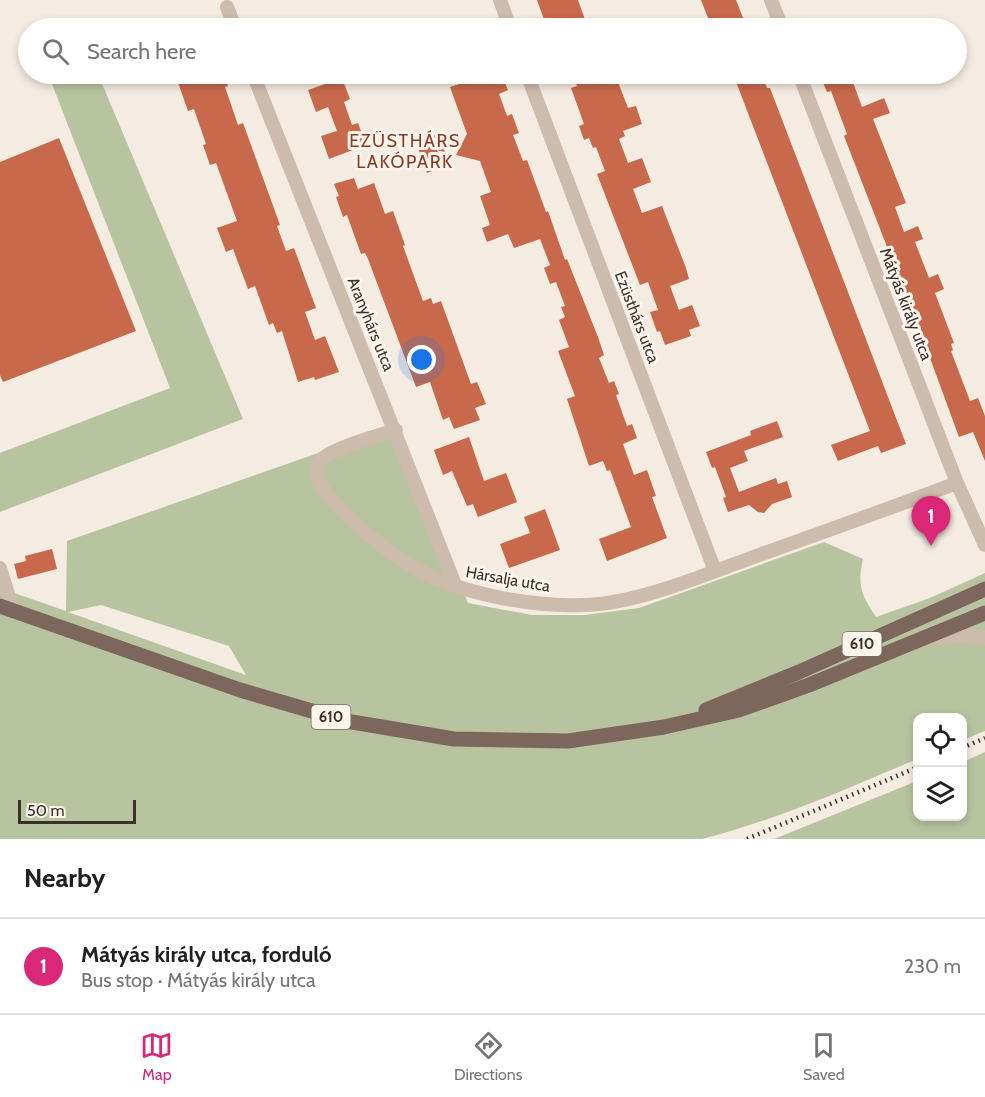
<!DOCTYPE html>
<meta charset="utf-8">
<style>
:root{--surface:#fff;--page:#f6f6f6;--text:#202124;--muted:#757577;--line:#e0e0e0;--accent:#db2777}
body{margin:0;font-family:Cabin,sans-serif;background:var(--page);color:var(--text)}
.controls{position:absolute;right:18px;bottom:18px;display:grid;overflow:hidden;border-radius:12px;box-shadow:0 3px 9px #0003}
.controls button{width:54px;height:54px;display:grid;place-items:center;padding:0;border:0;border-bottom:2px solid var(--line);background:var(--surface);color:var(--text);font:30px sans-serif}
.scale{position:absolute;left:18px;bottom:15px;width:118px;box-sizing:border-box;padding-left:6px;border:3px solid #3b302b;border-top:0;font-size:16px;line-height:21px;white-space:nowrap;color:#3b302b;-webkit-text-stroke:4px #fbf5ee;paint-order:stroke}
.you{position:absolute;left:422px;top:360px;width:21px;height:21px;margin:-15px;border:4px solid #fff;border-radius:50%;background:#1a73e8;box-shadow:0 0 0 9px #1a73e833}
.badge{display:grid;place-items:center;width:39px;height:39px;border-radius:50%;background:var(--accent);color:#fff;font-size:20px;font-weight:700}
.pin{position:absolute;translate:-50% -50px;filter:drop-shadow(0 2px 3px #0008)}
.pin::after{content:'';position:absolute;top:32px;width:21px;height:18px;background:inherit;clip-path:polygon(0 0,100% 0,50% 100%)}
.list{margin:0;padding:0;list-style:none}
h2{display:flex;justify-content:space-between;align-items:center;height:78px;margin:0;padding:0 24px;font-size:26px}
h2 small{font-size:20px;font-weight:400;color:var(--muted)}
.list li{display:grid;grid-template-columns:39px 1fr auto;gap:18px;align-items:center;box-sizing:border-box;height:96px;padding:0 24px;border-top:2px solid var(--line)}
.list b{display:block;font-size:22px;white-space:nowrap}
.list p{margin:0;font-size:20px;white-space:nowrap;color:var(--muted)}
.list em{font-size:20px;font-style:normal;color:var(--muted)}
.icon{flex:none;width:33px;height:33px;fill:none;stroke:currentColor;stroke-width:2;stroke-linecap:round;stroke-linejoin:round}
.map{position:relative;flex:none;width:985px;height:839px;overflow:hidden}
.search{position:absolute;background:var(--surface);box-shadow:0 3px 9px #0003;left:18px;right:18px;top:18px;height:66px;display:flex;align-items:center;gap:15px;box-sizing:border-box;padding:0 21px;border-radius:33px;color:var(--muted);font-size:22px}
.sheet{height:174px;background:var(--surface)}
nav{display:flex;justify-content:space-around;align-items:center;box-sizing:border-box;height:84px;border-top:2px solid var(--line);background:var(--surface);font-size:16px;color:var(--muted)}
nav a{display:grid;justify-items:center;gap:3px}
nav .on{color:var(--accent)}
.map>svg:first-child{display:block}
.green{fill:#b8c4a0;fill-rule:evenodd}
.building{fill:#c8694b}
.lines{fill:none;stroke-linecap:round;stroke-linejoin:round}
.minor{stroke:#cdbbac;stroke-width:14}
.primary{stroke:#7d675c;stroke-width:15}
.rail{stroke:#3b302b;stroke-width:4.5;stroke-dasharray:1.5 4.5;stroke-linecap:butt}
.labels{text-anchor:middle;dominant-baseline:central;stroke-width:6;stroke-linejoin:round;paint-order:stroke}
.shield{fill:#fbf5ee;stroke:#756b66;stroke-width:1.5}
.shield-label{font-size:15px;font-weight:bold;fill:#3b302b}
.street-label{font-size:16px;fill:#3b302b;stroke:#fbf5ee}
.neighbourhood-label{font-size:18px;letter-spacing:1.5px;fill:#8c3b22;stroke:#fbf5ee}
</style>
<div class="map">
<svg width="985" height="839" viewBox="0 0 985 839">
<rect width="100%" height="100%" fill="#f4ebe1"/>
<g class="green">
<path d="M 75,74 L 98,74 L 243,419 L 0,512 L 0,453 L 170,388 L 52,84 Z"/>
<path d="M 398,425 L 468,603 L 532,615 L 585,615 L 639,608 L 824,542 L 863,559 C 857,586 861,594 876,617 L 930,598 L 985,573 L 985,731 L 963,740 L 962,718 L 918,718 L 917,759 C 847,789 776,820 702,839 L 0,839 L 0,588 L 66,611 L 67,541 ZM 101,605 L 229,646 L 246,675 L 68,612 Z"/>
<path d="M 985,752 L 985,839 L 774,839 L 917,781 L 918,816 L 962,816 L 963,762 Z"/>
</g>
<g class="building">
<path d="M 537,0 L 578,0 L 588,28 L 547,28 Z"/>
<path d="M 701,0 L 736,0 L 747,28 L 712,28 Z"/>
<path d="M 175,74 L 224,74 L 228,86 L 225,87 L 238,125 L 243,123 L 280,225 L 277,226 L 286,251 L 294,248 L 316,308 L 305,312 L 315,340 L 325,336 L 339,372 L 315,380 L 314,377 L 298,382 L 282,331 L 277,333 L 273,323 L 269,325 L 255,286 L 248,289 L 233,249 L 226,252 L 217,228 L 237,221 L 216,163 L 210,165 L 203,145 L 206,144 L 194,109 L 188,111 Z"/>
<path d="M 455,74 L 501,74 L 508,90 L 499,94 L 507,116 L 512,114 L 519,133 L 513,135 L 523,161 L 527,160 L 546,212 L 548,211 L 565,260 L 567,259 L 598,337 L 604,355 L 599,358 L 609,383 L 614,381 L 619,394 L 616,395 L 627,426 L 632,424 L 637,438 L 623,444 L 634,475 L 647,470 L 656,496 L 652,497 L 667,538 L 607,561 L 599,539 L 631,527 L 610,470 L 607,471 L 603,461 L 589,466 L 567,399 L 575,396 L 558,351 L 569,347 L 559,320 L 565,317 L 561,307 L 565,306 L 556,282 L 550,284 L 544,268 L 550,265 L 540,239 L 514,248 L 508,234 L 487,242 L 482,228 L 490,225 L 480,196 L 491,192 L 480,161 L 456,155 L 467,134 L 450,87 L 459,84 Z"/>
<path d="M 572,74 L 615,74 L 628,108 L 636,106 L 642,124 L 623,131 L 625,136 L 619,139 L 628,163 L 642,158 L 651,182 L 633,189 L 642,213 L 662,206 L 686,268 L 689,279 L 670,286 L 679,310 L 692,305 L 700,326 L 689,330 L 691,336 L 665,345 L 660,331 L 657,332 L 650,312 L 658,310 L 648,282 L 640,285 L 597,174 L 605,171 L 596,147 L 593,148 L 589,138 L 584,140 L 579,126 L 584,124 L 571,88 L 577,86 Z"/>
<path d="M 733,74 L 762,74 L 767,88 L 770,88 L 906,444 L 881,453 L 878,446 L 838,461 L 831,445 L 870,431 Z"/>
<path d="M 833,74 L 850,74 L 862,107 L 884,98 L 890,113 L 873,119 L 906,203 L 895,207 L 904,232 L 918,226 L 923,239 L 915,242 L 929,278 L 938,274 L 944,289 L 935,293 L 954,343 L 951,344 L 953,350 L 951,351 L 970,401 L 978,398 L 985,416 L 985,461 L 973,432 L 959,437 L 930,358 L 901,288 L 903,288 L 844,136 L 847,134 L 831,91 L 827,92 L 821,78 Z"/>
<path d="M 342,78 L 350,99 L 344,102 L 352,125 L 358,123 L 366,145 L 329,159 L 321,136 L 337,131 L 328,107 L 316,112 L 308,90 Z"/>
<path d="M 438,134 L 445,152 L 437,150 L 444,166 L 427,173 L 417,145 L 412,144 Z"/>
<path d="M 59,138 L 136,331 L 3,382 L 0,375 L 0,162 Z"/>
<path d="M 354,178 L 358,189 L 374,183 L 385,214 L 393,211 L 405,245 L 403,246 L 423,301 L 431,298 L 433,304 L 441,301 L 471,384 L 477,382 L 486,404 L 475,408 L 480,420 L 454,429 L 449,417 L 443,420 L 430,382 L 416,387 L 368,259 L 365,253 L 361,254 L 347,215 L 343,217 L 336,197 L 339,196 L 334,184 Z"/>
<path d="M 777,421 L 783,437 L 744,451 L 748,461 L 730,468 L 739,492 L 776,478 L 778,484 L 787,481 L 792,497 L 772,504 L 764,513 L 758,512 L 749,505 L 728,512 L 723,498 L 726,497 L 715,467 L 712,468 L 706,452 L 751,435 L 750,431 Z"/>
<path d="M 469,437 L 484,481 L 506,473 L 517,502 L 478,517 L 473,504 L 467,506 L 452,471 L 443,475 L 434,450 Z"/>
<path d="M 545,509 L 560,550 L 509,568 L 500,544 L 530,533 L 524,517 Z"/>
<path d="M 52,549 L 57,569 L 18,579 L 14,564 L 26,561 L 25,556 Z"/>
</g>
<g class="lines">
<g class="minor">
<path d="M 500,0 L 510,28"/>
<path d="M 771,0 L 782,28"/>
<path d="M 227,7 L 235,28"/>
<path d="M 253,74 L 456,587"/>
<path d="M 527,74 L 715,571"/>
<path d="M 799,74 L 957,483 L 985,545"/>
<path d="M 396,430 C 378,436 331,448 320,461 C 310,474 323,490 332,500 C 355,525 379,546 408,564 C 454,593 529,607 583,605 C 635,604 699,577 748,559 C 818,534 888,509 957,483"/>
<path d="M 0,568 L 13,610"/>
<path d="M 931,638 L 964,635 L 985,638"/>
</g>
<g class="primary">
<path d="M 0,606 L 240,690 L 346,721 L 454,739 L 568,741 L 664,727 L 739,710 L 809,685 L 985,613"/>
<path d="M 706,710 L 799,672 L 985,589"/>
</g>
<g class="rail">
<path d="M 962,748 L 985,738"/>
<path d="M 747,839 L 918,767"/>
</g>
</g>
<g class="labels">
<g class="shield">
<rect x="842.5" y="632" width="39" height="24" rx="4.5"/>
<rect x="311.5" y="705" width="39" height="24" rx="4.5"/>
</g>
<g class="shield-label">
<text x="862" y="644">610</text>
<text x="331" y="717">610</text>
</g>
<g class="street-label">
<text transform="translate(906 304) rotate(69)">Mátyás király utca</text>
<text transform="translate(637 317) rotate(69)">Ezüsthárs utca</text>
<text transform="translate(371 324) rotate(68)">Aranyhárs utca</text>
<text transform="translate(508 579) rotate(10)">Hársalja utca</text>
</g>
<g class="neighbourhood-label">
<text x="405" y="141">EZÜSTHÁRS<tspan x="405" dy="21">LAKÓPARK</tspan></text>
</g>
</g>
</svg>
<div class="controls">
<button><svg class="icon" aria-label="locate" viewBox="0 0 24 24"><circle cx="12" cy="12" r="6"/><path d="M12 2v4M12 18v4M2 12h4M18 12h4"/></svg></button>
<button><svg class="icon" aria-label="layers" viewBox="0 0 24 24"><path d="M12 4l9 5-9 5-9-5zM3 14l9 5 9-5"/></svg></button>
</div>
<div class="scale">50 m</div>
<div class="you"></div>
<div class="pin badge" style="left:931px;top:546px">1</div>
<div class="search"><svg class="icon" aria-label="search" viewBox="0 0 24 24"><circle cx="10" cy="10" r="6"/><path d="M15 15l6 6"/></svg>Search here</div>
</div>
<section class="sheet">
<h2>Nearby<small></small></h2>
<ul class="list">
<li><span class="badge">1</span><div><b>Mátyás király utca, forduló</b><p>Bus stop · Mátyás király utca</p></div><em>230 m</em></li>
</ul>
</section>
<nav>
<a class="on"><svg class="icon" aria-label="map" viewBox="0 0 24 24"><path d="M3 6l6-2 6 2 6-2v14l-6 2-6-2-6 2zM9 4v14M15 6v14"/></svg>Map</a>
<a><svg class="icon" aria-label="directions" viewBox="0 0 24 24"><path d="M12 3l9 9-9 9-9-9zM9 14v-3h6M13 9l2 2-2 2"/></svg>Directions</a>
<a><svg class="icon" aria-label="saved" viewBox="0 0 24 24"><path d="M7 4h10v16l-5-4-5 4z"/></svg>Saved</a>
</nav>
